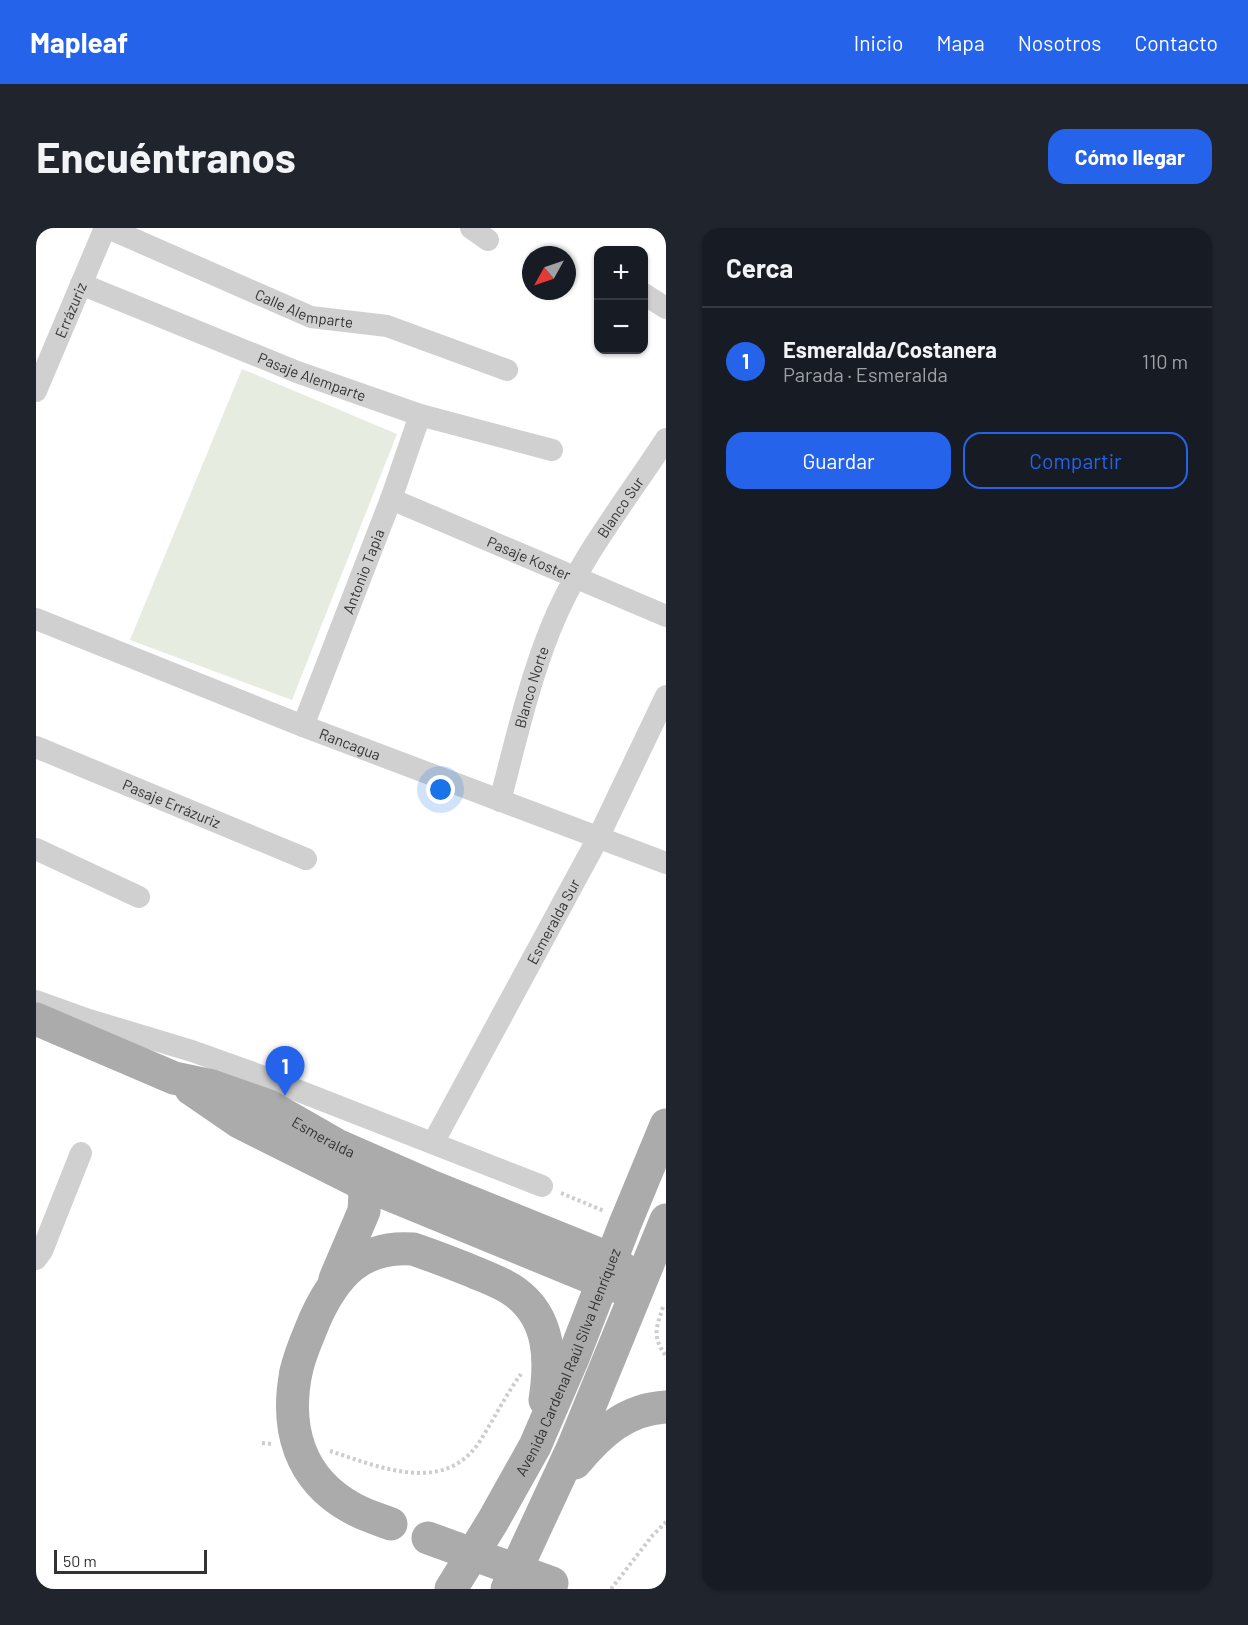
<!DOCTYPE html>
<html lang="es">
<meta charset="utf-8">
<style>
:root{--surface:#171b24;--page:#20242c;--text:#f1f3f6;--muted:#9ea1a6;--line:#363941;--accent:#2563eb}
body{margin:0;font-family:Barlow,sans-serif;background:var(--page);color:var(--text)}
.controls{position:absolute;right:18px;top:18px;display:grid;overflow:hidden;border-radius:12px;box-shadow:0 2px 4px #0004}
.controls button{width:54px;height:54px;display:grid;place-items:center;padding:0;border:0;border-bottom:2px solid var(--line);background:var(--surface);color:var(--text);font:30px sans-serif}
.compass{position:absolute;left:486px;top:18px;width:54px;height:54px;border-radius:50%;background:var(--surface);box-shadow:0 2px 4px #0004;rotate:230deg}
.scale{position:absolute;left:18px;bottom:15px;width:153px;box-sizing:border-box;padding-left:6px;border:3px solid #333;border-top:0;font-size:16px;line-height:21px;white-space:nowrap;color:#333;-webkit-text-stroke:4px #fff;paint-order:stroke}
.you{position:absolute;left:405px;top:562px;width:21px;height:21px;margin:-15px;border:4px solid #fff;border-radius:50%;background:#1a73e8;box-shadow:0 0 0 9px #1a73e833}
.badge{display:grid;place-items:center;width:39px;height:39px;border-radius:50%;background:var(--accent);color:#fff;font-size:20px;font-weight:700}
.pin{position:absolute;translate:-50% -50px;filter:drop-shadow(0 2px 3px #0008)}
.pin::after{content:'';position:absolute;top:32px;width:21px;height:18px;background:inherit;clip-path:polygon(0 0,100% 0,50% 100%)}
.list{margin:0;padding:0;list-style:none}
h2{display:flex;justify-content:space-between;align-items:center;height:78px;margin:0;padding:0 24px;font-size:26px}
h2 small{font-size:20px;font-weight:400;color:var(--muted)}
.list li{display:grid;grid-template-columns:39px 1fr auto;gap:18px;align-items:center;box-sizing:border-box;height:108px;padding:0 24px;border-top:2px solid var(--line)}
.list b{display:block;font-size:22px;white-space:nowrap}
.list p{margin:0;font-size:20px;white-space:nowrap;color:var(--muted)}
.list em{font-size:20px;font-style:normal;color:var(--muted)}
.actions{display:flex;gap:12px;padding:18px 24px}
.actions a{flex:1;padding:14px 0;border:2px solid var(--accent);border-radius:18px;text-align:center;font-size:21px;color:var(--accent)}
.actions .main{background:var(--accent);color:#fff}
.map{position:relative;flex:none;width:630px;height:1361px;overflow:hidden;border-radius:18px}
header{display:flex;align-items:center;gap:36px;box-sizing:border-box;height:84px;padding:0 30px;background:var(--accent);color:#fff}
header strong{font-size:28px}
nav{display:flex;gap:33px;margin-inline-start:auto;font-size:21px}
.intro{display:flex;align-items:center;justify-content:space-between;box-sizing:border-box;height:144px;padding:0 36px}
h1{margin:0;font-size:42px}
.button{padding:15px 27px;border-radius:18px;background:var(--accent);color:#fff;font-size:21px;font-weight:700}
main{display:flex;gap:36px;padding:0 36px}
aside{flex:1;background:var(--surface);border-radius:18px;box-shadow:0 2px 4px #0004}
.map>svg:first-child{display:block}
.green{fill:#e6ecdf}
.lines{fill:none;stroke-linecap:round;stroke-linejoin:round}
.path{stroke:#cdcdcd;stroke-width:4;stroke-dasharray:3 3;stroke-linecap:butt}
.minor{stroke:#d0d0d0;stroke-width:22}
.primary{stroke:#ababab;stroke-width:33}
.primary-bridge{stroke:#ababab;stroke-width:33}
.labels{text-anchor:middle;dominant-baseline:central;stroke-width:6;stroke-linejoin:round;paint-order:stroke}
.street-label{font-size:15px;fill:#333;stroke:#fff}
</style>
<header>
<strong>Mapleaf</strong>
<nav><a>Inicio</a><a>Mapa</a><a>Nosotros</a><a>Contacto</a></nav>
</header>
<div class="intro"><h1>Encuéntranos</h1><a class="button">Cómo llegar</a></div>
<main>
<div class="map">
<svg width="630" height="1361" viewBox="0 0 630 1361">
<rect width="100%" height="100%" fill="#fff"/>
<path class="green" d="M 206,141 L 361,206 L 256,472 L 94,412 Z"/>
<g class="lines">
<g class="path">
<path d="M 525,965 L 568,983"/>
<path d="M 627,1079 C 620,1100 616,1109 630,1128"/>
<path d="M 226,1215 L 236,1216"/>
<path d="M 294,1223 C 341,1238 406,1267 442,1216 C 457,1193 469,1168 485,1146"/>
<path d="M 575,1361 L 616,1308 L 630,1294"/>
</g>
<g class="minor">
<path id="s1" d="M 72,0 L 275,89 L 351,98 L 471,142"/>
<path d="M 435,0 L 452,12"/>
<path id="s2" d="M 45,56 L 261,144 L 384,187 L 516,222"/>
<path d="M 608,66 L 630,80"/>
<path id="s3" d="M 0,163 L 69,0"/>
<path id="s4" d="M 355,271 L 630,388"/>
<path id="s5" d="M 0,391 L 267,498 L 630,635"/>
<path id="s6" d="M 267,498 L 355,271 L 384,187"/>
<path id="s7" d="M 0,519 L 270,631"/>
<path id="s8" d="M 464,573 C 479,516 492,457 514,402 C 541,333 590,273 630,211"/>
<path d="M 0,621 L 103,669"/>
<path d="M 0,773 L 53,792 L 156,823 L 212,843 L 506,958"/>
<path id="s9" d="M 397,915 L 562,610 L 630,468"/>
<path d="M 0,1031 L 6,1023 L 45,925"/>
</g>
<g class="primary">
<path id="s10" d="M 0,791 L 138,850 L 176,858 L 233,878 L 301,917 L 397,959 L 575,1031 L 592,1045 L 601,1060"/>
<path d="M 155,861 L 203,894 L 325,955 L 566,1054 L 586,1060"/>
<path d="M 299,1051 L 328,983 L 329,965 L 317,937"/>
<path d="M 260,1144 C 264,1125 272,1109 279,1091 C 299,1047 325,1017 377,1021 C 398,1028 418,1036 438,1044 C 452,1050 467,1055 479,1064 C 515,1090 515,1133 509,1172"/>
<path d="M 539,1235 C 564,1205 590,1181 630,1179"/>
<path id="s11" d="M 415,1361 L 457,1293 L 499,1218 L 537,1130 L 589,996 L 630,897"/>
<path d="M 471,1361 L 537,1219 L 630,992"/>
</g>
<g class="primary-bridge">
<path d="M 260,1144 C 249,1200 263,1251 316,1280 C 328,1287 342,1291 355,1296"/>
<path d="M 392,1310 L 516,1355"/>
</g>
</g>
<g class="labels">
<g class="street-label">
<text stroke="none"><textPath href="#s1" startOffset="213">Calle Alemparte</textPath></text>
<text stroke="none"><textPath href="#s3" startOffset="88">Errázuriz</textPath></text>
<text stroke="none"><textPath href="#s2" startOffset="249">Pasaje Alemparte</textPath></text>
<text stroke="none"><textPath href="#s8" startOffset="320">Blanco Sur</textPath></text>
<text stroke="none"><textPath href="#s4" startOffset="150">Pasaje Koster</textPath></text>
<text stroke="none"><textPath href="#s6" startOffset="166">Antonio Tapia</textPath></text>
<text stroke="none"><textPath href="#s8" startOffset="118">Blanco Norte</textPath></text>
<text stroke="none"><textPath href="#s5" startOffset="338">Rancagua</textPath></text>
<text stroke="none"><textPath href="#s7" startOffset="147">Pasaje Errázuriz</textPath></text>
<text stroke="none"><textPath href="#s9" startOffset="252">Esmeralda Sur</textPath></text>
<text stroke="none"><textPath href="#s10" startOffset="312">Esmeralda</textPath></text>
<text stroke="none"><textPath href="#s11" startOffset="256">Avenida Cardenal Raúl Silva Henríquez</textPath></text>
</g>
</g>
</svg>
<div class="controls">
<button>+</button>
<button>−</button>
</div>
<svg class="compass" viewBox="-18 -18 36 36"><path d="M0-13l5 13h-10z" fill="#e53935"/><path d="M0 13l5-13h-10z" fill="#9ea1a6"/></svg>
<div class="scale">50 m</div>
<div class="you"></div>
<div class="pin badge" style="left:249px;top:868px">1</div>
</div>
<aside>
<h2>Cerca<small></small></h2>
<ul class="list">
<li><span class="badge">1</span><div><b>Esmeralda/Costanera</b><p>Parada · Esmeralda</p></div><em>110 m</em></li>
</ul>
<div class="actions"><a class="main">Guardar</a><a>Compartir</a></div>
</aside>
</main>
